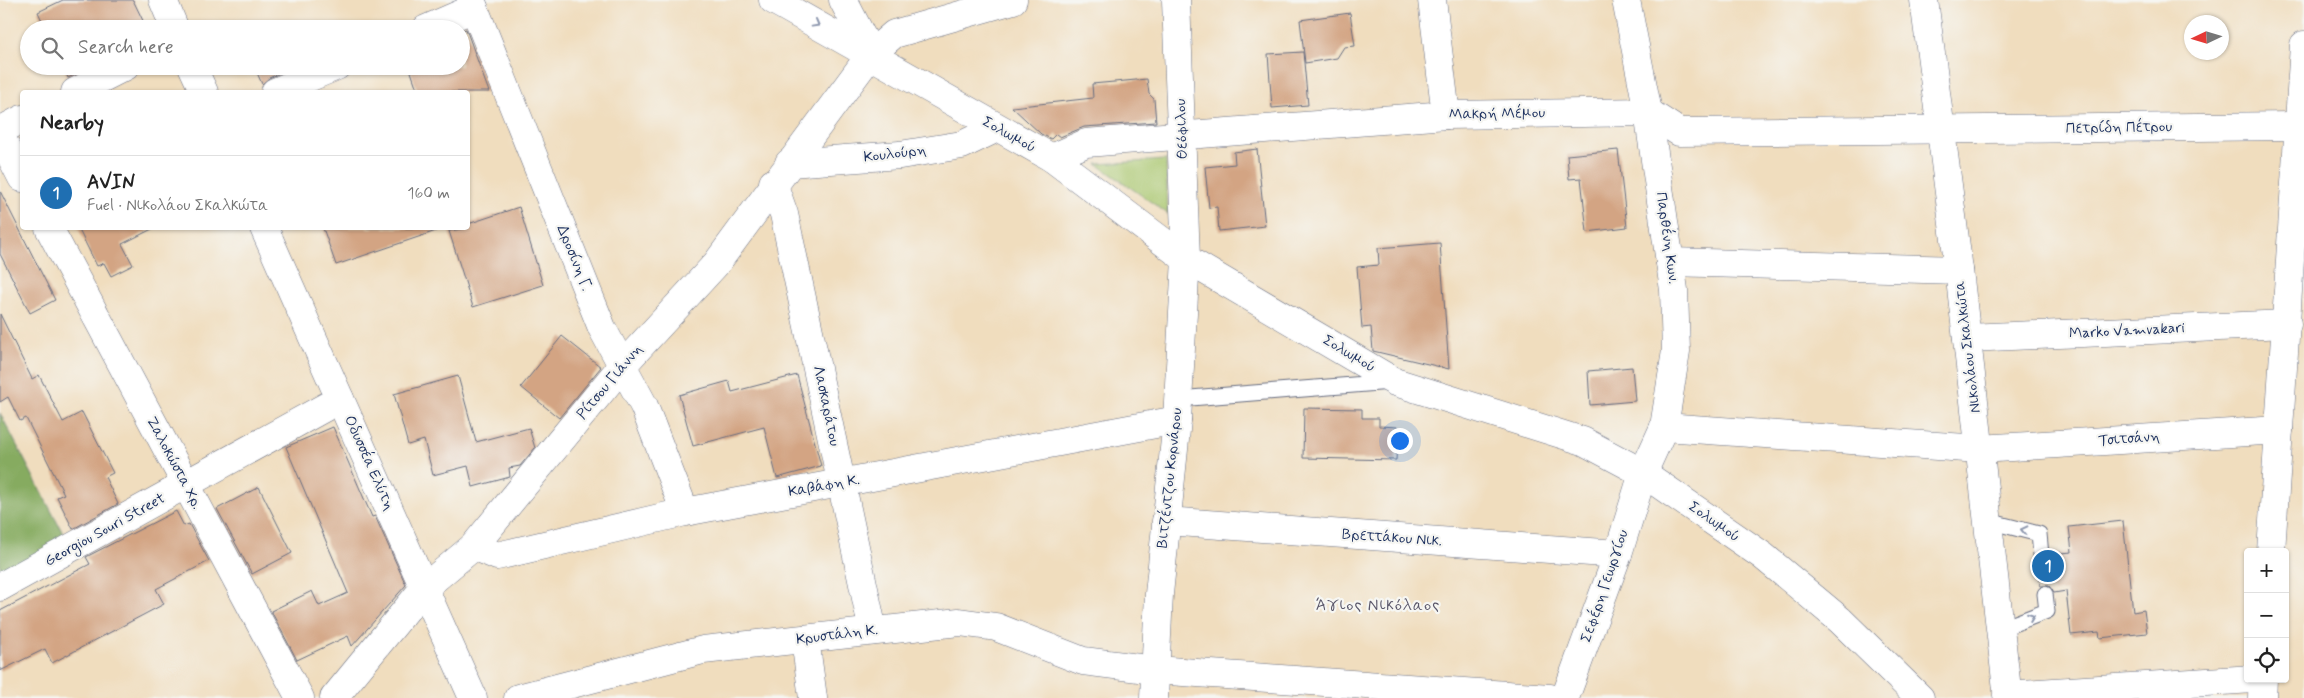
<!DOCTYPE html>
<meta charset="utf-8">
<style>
:root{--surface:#fff;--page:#f6f6f6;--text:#222;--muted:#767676;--line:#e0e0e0;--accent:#1f6fb2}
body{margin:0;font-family:Mynerve,sans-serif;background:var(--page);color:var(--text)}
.controls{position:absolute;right:15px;bottom:15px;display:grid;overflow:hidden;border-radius:5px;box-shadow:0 1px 4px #0004}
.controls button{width:45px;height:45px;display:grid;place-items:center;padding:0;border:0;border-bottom:1px solid var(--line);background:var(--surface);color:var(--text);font:25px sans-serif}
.compass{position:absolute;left:2184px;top:15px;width:45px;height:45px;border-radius:50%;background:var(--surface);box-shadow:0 1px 4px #0004;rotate:266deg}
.you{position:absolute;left:1399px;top:440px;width:18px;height:18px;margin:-12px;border:4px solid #fff;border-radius:50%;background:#1a73e8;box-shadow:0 0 0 8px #1a73e833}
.badge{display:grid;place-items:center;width:32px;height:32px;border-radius:50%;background:var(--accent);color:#fff;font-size:16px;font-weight:700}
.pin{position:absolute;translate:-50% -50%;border:2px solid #fff;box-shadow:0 1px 5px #0006}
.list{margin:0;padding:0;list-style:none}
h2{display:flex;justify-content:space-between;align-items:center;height:65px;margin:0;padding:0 20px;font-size:21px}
h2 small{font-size:16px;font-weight:400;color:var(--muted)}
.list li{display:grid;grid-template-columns:32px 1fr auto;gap:15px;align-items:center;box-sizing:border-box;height:75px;padding:0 20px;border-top:1px solid var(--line)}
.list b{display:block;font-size:19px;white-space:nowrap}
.list p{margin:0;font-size:16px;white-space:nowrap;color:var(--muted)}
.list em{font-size:16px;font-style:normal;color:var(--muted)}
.icon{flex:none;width:28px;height:28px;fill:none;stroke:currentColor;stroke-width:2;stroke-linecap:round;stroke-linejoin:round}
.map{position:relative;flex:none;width:2304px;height:698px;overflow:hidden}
.search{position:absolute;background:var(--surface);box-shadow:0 1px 4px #0004;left:20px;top:20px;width:450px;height:55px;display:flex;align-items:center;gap:12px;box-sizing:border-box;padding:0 18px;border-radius:28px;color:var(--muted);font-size:19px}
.panel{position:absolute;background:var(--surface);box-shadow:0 1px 4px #0004;left:20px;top:90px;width:450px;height:140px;border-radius:5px}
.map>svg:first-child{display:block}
.green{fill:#a9c66d;stroke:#627a66}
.forest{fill:#86ab60;stroke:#506d5f}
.building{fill:#d3a483}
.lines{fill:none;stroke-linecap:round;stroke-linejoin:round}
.lane-casing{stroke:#666c80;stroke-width:17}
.street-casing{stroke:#666c80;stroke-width:29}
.secondary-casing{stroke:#666c80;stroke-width:29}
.lane{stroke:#fff;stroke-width:15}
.street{stroke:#fff;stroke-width:28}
.secondary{stroke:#fff;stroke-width:28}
.oneway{stroke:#8d97ae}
.labels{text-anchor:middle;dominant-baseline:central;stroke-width:4.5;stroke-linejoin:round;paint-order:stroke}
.street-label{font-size:15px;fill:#1b2f5e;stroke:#f6f6f2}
.neighbourhood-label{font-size:16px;letter-spacing:1px;fill:#5b586b;stroke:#f6f6f2}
</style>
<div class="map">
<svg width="2304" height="698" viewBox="0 0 2304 698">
<rect width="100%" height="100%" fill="#f6f6f2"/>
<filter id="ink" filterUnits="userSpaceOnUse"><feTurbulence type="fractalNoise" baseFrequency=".02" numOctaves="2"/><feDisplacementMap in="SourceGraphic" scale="10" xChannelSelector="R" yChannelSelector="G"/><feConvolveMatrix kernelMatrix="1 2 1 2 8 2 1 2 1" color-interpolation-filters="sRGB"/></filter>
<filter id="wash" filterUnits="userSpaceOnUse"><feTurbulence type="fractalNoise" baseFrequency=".0096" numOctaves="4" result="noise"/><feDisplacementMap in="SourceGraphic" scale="20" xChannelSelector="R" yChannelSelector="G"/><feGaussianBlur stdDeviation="1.12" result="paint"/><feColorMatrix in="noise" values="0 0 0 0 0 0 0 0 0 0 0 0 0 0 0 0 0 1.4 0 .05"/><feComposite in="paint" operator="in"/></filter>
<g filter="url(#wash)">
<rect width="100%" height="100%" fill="#f0ddbe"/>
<path class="green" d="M 1166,160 L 1168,214 L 1097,164 Z"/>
<path class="forest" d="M 0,413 L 66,539 L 0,574 Z"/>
<g id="blocks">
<g class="building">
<path d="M 63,0 L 133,0 L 147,29 L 46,29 L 38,12 Z"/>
<path d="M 1350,13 L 1355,46 L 1344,47 L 1337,58 L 1305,63 L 1300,20 Z"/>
<path d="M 466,29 L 489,92 L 418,92 L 409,66 L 461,66 L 461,31 Z"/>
<path d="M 1303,52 L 1308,105 L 1272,108 L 1268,54 Z"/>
<path d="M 63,66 L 91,66 L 68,78 Z"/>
<path d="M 254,66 L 296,66 L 269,78 L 262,84 Z"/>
<path d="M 1147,79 L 1149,94 L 1154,99 L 1156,122 L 1084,127 L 1060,137 L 1056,134 L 1051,139 L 1041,134 L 1012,107 L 1093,98 L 1092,84 Z"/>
<path d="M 1257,149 L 1265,226 L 1219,231 L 1217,207 L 1209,208 L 1205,167 L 1235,164 L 1234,152 Z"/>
<path d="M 1618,150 L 1627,227 L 1587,232 L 1581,178 L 1569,179 L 1567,155 Z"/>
<path d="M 0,191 L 55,300 L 30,313 L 0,254 Z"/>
<path d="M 519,207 L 543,285 L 473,307 L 449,231 L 468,228 L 468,224 Z"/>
<path d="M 78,228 L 154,228 L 122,244 L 133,265 L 111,276 L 104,263 L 97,266 Z"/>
<path d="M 323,228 L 435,228 L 436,231 L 336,265 Z"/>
<path d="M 1440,243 L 1449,369 L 1373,351 L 1371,327 L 1362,328 L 1357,267 L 1379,265 L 1378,248 Z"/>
<path d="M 0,314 L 32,379 L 39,375 L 63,422 L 82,412 L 113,473 L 105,477 L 118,504 L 73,529 L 57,497 L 64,494 L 26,418 L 20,421 L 8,397 L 0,402 Z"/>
<path d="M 562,336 L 601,367 L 559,418 L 521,387 Z"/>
<path d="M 1632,367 L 1635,401 L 1590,405 L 1588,371 Z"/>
<path d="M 797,375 L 821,466 L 777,478 L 764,427 L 693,446 L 679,395 L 729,381 L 732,392 Z"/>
<path d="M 458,376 L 476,442 L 529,428 L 535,448 L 520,466 L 509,468 L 510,477 L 473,487 L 468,466 L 433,475 L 424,440 L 408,445 L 394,394 Z"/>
<path d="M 1304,408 L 1362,409 L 1362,418 L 1379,418 L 1379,426 L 1398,427 L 1396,460 L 1303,458 Z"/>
<path d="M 333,427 L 372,517 L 375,516 L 406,585 L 352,646 L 348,636 L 297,660 L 271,611 L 312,591 L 319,606 L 348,593 L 286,447 Z"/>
<path d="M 259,487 L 292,553 L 252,574 L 217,509 Z"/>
<path d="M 176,511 L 184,526 L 189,524 L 209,561 L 156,589 L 164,604 L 52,663 L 45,649 L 0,671 L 0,611 L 90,564 L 86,557 Z"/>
<path d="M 2123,521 L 2133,612 L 2144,610 L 2147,633 L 2100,638 L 2099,632 L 2071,635 L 2066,591 L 2054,593 L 2049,586 L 2040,586 L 2038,564 L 2047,562 L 2050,554 L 2072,552 L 2069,527 Z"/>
</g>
</g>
</g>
<g filter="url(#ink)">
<use href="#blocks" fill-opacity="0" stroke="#666c80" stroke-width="1"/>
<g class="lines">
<defs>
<g id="lane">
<path d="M 1178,399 L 1391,382"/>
<path d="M 1988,521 L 2039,534 L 2041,555"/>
<path d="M 2000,629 L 2047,611 L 2045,594"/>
</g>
<g id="street">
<path d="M 471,0 L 602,328 L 644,406 L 685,512"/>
<path d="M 843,0 L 871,54"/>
<path d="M 1432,0 L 1446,115"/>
<path d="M 426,29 L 474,8"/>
<path d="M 75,92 L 126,66"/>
<path d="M 275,92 L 337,66"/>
<path d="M 0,131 L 22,119"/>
<path d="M 0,135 L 22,178"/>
<path d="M 1052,158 L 1086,143 L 1446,115 L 1648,112 L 1679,132 L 2298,126"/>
<path d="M 789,163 L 900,155 L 962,145 L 997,128"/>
<path d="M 773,183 L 784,214 L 873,631"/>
<path d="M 49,228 L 300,698"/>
<path d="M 1670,262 L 1959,270"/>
<path d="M 1967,338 L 2287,324"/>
<path d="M 1664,427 L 1980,449 L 2279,430"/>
<path d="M 1166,521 L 1618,554"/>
<path d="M 474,546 L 497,556 L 685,512 L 1177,420"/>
<path d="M 0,587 L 340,399"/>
<path d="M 805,639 L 813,698"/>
<path d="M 2007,695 L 2253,679"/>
<path d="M 334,698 L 424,588 L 474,546 L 622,366 L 716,264 L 871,54 L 894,34 L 1013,0"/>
<path d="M 518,698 L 703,650 L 959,622 L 996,627 L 1083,661 L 1155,670 L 1550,698"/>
<path d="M 1154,698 L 1159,594 L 1177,420 L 1186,259 L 1176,0"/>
<path d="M 1565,698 L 1618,554 L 1643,473 L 1664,427 L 1676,351 L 1674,290 L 1648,112 L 1626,0"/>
</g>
<g id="secondary">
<path d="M 163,0 L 175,29"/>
<path d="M 773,0 L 1052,158 L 1186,259 L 1395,382 L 1583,441 L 1643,473 L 1763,556 L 1840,620 L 1920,698"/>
<path d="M 1924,0 L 1959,270 L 2008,698"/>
<path d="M 192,66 L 204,92"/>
<path d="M 264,228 L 473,698"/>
<path d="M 2271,552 L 2304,45"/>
<path d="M 2262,698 L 2263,679"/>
</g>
</defs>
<use href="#lane" class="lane-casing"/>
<use href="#street" class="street-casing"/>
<use href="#secondary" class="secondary-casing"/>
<use href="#lane" class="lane"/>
<use href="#street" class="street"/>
<use href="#secondary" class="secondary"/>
</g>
<defs><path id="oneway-chevron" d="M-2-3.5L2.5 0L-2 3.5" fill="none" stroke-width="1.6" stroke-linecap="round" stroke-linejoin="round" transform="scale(1.25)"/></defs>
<g class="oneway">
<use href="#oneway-chevron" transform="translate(816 24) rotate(29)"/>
<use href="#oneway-chevron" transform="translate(2024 530) rotate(-167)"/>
<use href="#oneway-chevron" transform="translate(2031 617) rotate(-21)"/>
</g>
</g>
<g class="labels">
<g class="street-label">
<text transform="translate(1497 114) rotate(-1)">Μακρή Μέμου</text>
<text transform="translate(2119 128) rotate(-1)">Πετρίδη Πέτρου</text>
<text transform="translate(1182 129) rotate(-92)">Θεόφιλου</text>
<text transform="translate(1009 135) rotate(29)">Σολωμού</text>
<text transform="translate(895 154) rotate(-7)">Κουλούρη</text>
<text transform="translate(1667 238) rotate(82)">Παρθένη Κων.</text>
<text transform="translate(574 258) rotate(68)">Δροσίνη Γ.</text>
<text transform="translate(2127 331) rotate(-3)">Marko Vamvakari</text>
<text transform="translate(1968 347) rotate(-97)">Νικολάου Σκαλκώτα</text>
<text transform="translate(1349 354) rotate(31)">Σολωμού</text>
<text transform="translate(610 382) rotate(-50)">Ρίτσου Γιάννη</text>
<text transform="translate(826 406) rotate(78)">Λασκαράτου</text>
<text transform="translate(2129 439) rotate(-4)">Τσιτσάνη</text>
<text transform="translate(174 463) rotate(62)">Ζαλοκώστα Χρ.</text>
<text transform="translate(369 463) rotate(66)">Οδυσσέα Ελύτη</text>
<text transform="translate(1170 478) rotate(-84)">Βιτζέντζου Κορνάρου</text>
<text transform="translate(824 486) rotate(-10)">Καβάφη Κ.</text>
<text transform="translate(1714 522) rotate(35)">Σολωμού</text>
<text transform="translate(105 530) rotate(-29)">Georgiou Souri Street</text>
<text transform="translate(1392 538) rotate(4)">Βρεττάκου Νικ.</text>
<text transform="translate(1605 586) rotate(-71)">Σεφέρη Γεωργίου</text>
<text transform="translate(837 635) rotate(-7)">Κρυστάλη Κ.</text>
</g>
<g class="neighbourhood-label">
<text x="1378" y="605">Άγιος Νικόλαος</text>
</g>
</g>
</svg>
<div class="controls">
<button>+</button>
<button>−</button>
<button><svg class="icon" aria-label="locate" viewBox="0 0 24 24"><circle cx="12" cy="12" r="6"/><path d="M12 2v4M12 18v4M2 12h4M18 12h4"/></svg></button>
</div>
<svg class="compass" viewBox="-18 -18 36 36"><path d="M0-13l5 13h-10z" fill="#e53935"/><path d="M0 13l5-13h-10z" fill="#767676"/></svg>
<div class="you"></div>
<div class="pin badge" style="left:2048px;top:566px">1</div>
<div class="search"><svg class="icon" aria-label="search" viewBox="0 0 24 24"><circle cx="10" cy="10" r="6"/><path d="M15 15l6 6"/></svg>Search here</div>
<section class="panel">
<h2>Nearby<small></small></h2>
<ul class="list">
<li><span class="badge">1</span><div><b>AVIN</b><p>Fuel · Νικολάου Σκαλκώτα</p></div><em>160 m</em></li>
</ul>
</section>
</div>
